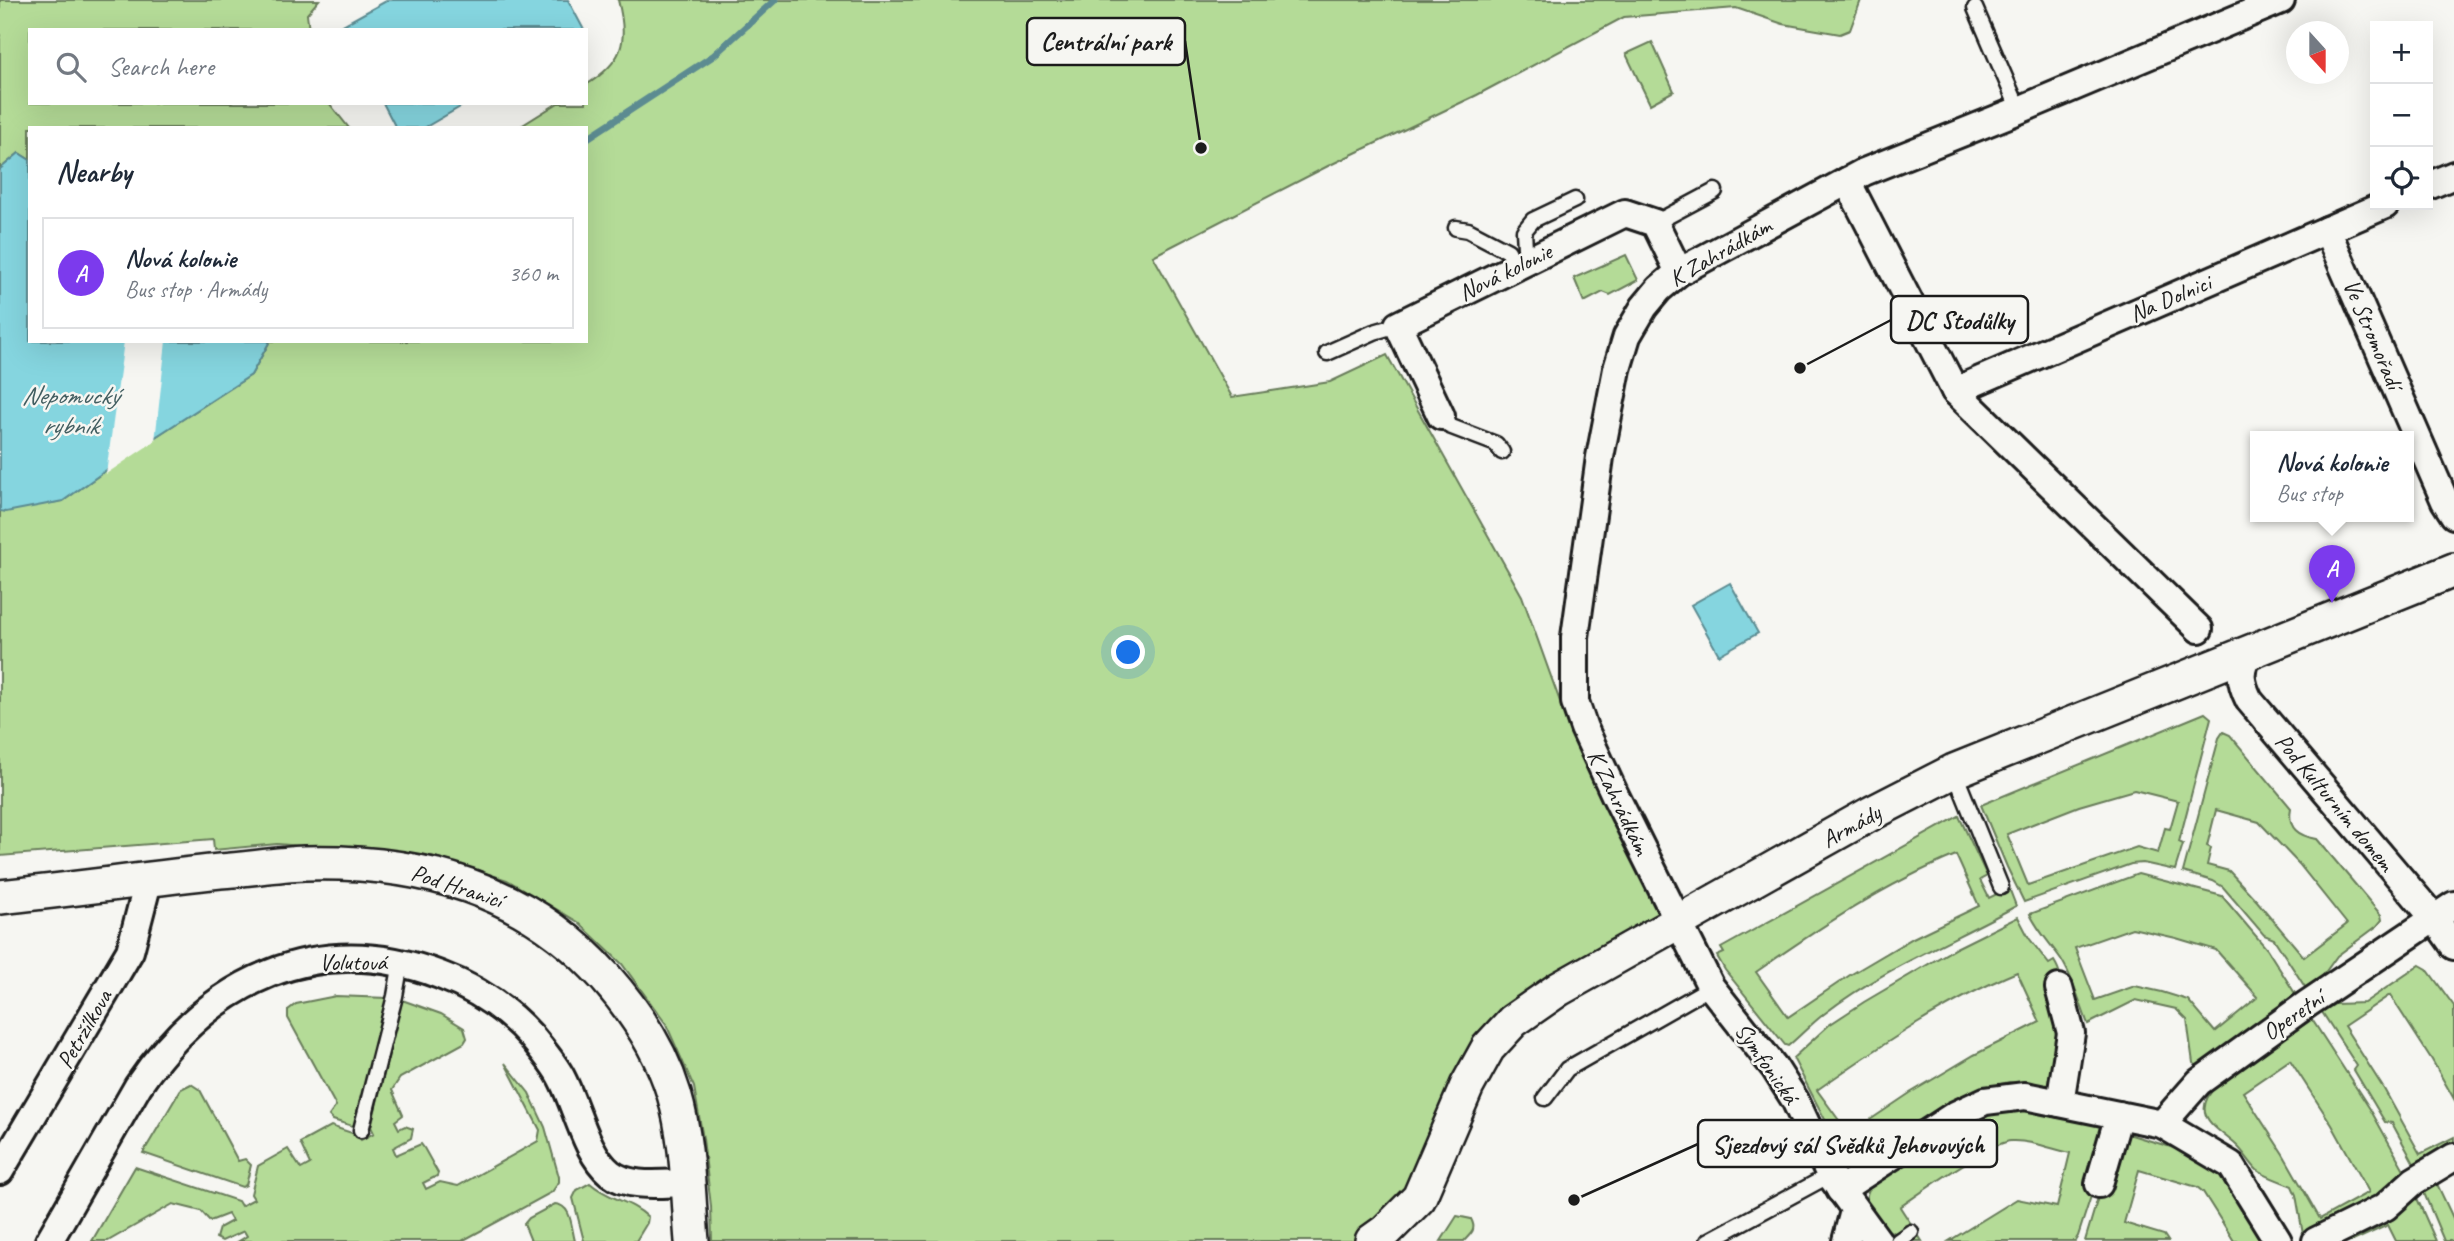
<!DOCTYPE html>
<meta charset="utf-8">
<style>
:root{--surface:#fff;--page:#f2f2f3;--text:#1f2937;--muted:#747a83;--line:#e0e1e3;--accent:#7c3aed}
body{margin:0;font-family:Caveat,sans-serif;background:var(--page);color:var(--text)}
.controls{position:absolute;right:21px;top:21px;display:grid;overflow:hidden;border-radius:0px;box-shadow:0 7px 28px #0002}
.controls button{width:63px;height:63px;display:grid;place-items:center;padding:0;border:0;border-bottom:2px solid var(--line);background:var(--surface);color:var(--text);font:35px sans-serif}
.compass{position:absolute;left:2286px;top:21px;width:63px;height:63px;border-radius:50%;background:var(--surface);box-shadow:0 7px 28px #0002;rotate:159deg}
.you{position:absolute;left:1129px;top:653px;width:24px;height:24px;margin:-18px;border:5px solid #fff;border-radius:50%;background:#1a73e8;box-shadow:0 0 0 10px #1a73e833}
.badge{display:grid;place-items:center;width:46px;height:46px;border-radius:50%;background:var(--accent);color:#fff;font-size:23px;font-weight:700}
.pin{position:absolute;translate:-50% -58px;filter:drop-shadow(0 2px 4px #0008)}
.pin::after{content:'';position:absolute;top:37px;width:24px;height:21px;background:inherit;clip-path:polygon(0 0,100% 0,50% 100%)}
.popup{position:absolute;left:2250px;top:431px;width:164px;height:91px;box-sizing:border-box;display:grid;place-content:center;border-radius:0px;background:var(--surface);filter:drop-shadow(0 2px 5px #0005);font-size:23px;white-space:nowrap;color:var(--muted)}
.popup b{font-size:26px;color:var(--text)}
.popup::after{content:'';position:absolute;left:50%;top:100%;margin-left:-14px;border:14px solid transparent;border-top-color:var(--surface)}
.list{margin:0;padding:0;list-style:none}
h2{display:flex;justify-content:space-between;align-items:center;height:91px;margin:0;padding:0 28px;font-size:30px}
h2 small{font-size:23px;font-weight:400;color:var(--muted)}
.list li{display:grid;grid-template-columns:46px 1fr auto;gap:21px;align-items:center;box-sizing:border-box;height:112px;margin:0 14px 14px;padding:0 14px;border:2px solid var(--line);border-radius:0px}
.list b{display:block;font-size:26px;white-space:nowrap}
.list p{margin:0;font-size:23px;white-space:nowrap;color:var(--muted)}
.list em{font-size:23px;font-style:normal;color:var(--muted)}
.icon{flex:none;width:38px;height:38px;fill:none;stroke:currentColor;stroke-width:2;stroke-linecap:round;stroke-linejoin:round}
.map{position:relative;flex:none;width:2454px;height:1241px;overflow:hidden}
.search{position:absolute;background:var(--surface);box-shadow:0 7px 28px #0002;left:28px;top:28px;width:560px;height:77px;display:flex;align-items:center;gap:18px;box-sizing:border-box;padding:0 24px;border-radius:0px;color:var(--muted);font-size:26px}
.panel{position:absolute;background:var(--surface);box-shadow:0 7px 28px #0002;left:28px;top:126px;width:560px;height:217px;border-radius:0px}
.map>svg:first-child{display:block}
.green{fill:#b4db97;stroke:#687c5a;stroke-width:2;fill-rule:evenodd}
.water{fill:#85d5df;stroke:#5b8b91;stroke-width:2}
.pier{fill:#f6f6f2}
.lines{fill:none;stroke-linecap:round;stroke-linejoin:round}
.stream{stroke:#5b8b91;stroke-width:7}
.service-casing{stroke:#1c1c1c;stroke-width:19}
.minor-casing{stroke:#1c1c1c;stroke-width:32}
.tertiary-casing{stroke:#1c1c1c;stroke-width:38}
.service{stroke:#f6f6f2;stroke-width:14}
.minor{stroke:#f6f6f2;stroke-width:26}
.tertiary{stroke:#f6f6f2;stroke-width:33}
.labels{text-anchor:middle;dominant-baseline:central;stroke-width:5;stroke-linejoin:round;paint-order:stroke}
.street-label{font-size:24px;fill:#1c1c1c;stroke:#f6f6f2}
.water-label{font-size:26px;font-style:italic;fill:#415d60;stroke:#f6f6f2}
.leader{fill:none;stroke:#1c1c1c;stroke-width:2.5}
.callout-dot{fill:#1c1c1c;stroke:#f6f6f2;stroke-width:2.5}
.callout{fill:#f6f6f2;stroke:#1c1c1c;stroke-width:2.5}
.callout-label{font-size:26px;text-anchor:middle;font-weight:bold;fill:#1c1c1c}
</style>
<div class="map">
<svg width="2454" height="1241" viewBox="0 0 2454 1241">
<rect width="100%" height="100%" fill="#f6f6f2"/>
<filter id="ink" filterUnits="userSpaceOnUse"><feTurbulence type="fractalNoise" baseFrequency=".0143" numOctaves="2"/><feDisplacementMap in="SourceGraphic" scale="14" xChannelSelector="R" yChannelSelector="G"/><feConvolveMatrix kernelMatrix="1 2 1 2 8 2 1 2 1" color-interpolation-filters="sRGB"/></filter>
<g filter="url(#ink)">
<g class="green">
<path d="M 0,0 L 319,0 L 307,14 L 309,30 L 30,30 L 30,103 L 329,103 L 349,128 L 30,128 L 30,160 L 19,153 L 0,169 Z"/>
<path d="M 618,0 L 1861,0 L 1850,30 L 1840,34 L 1783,24 L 1736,8 L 1624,17 L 1477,95 L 1328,166 L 1153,256 L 1232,397 L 1330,382 L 1387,355 L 1522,596 L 1567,721 L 1661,915 L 1500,1015 L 1422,1165 L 1388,1210 L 1354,1241 L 712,1241 L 711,1206 L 703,1139 L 694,1087 L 666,1024 L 622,964 L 578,922 L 507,880 L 432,856 L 277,844 L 214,850 L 213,839 L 0,856 L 0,511 L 63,501 L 126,456 L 251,375 L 270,341 L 586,341 L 586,128 L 518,128 L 558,103 L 586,103 L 586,85 C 623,62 629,42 618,0 Z"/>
<path d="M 1652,42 L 1674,91 L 1650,104 L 1626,54 Z"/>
<path d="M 1626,255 L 1638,280 L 1610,295 L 1603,292 L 1584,302 L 1574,278 Z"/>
<path d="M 2205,713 L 2211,718 L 2179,842 L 2183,844 L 2175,870 L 2143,863 L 2131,864 L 2024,902 L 2007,867 L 1981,805 ZM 2134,790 L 2178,801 L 2170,829 L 2165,828 L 2158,853 L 2137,847 L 2028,885 L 2007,834 L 2079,806 Z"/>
<path d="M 2223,732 L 2230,735 L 2291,808 C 2287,829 2299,836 2317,839 L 2381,915 L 2382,920 L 2377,926 L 2337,956 L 2319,981 L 2307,990 L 2274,939 L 2264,935 L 2223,887 L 2213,881 L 2183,872 L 2219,738 ZM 2216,810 L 2259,822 L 2299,864 L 2347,924 L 2304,957 L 2257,901 L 2229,871 L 2207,865 L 2211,848 L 2207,846 Z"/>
<path d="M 1959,816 L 1987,876 L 1980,880 L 1989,898 L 2009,888 L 2016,906 C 1952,941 1882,969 1824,1014 C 1811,1024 1800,1036 1788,1046 L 1785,1045 L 1725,970 L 1717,956 L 1724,953 L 1721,948 ZM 1956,855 L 1979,906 L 1913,938 L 1850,975 L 1788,1017 L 1756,972 C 1819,928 1885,884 1956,855 Z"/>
<path d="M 2138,874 L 2222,896 L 2267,949 L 2296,995 L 2198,1066 L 2193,1063 L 2187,1020 L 2176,1009 L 2136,1000 L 2088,1024 C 2079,1002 2074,979 2061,959 C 2050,943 2038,931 2030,914 ZM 2132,928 L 2176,938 L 2216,950 L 2258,997 L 2215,1032 L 2188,1000 L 2162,992 L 2135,986 L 2095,1000 L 2075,948 Z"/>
<path d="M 2018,917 L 2029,938 L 2049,964 L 2054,961 C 2074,991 2057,1052 2051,1086 L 2009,1082 L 1979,1089 L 1856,1167 L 1848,1164 L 1793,1058 L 1829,1025 L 1864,1002 L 1956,948 ZM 2017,972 L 2040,1022 L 1974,1055 L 1910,1093 L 1849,1134 L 1817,1090 C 1880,1046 1945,1002 2017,972 Z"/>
<path d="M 2420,965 L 2427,969 L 2454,1006 L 2454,1099 L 2432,1060 L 2390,995 L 2344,1026 L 2384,1089 L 2420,1154 L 2454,1137 L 2454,1152 L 2418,1171 L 2392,1123 L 2385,1122 L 2354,1070 L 2357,1066 L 2322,1012 L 2335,1004 L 2364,1003 Z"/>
<path d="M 336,996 L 387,998 L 357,1123 L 352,1126 L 333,1120 L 329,1116 L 336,1106 L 288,1018 L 288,1010 L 296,1004 Z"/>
<path d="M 402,1000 L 441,1014 L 464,1028 L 467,1038 L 464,1043 L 400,1078 L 392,1090 L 403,1115 L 395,1121 L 399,1129 L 405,1126 L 413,1129 L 411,1138 L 393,1148 L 396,1155 L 421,1144 L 424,1148 L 438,1173 L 437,1176 L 423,1183 L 426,1189 L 440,1182 L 458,1186 L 538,1141 L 540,1130 L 505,1063 L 529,1093 L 545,1127 L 559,1177 L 559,1182 L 552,1192 L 462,1241 L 239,1241 L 247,1236 L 244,1231 L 222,1241 L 216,1238 L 219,1228 L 232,1221 L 228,1214 L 210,1221 L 201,1211 L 173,1204 L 108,1241 L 92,1241 L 135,1167 L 238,1201 L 241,1206 L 254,1199 L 251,1194 L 258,1166 L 288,1149 L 301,1169 L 310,1164 L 300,1143 L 331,1126 L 358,1135 L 361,1140 L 374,1133 L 371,1127 Z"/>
<path d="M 2311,1020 L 2313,1021 L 2370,1109 L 2407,1175 L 2381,1200 L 2304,1240 L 2296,1195 L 2292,1186 C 2281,1181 2266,1177 2257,1170 C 2249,1162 2244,1152 2236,1145 C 2216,1127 2188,1115 2217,1085 ZM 2290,1060 L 2332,1125 L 2369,1192 L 2320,1219 L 2283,1154 L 2243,1092 Z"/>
<path d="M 191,1084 L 200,1090 L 238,1161 L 245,1159 L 251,1165 L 246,1185 L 242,1187 L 143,1153 L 181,1089 Z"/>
<path d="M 2025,1110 C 2044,1112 2092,1115 2103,1130 L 2092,1193 L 2078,1236 L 2075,1241 L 1949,1241 L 2017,1199 L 2057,1207 L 2070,1153 C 2052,1149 2030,1140 2011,1141 C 1991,1142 1920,1193 1900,1207 L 1922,1241 L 1909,1241 L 1901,1233 C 1887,1235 1870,1217 1866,1204 C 1865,1198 1868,1192 1870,1186 L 1980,1119 L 1999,1112 Z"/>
<path d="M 2128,1134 L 2207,1158 L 2227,1179 L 2262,1241 L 2234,1241 L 2203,1192 L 2197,1187 L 2139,1170 L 2124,1223 L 2164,1235 L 2168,1241 L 2085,1241 L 2099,1194 L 2124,1136 Z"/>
<path d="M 2454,1165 L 2454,1174 L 2437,1184 L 2454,1220 L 2454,1241 L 2444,1241 L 2424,1193 L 2424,1190 Z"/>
<path d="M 590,1183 C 609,1200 630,1200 648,1217 L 647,1223 L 636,1241 L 584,1241 L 573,1198 L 577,1190 Z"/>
<path d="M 2416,1196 L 2436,1241 L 2396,1241 L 2388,1225 L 2353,1241 L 2346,1241 L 2393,1214 Z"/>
<path d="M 555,1204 C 572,1205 571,1227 575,1241 L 531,1241 L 524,1224 L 529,1218 Z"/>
<path d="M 1457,1216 L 1471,1219 C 1477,1230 1471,1233 1464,1241 L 1441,1241 Z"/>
</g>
<g class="water">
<path d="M 388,0 L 568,0 L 584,30 L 343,30 L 341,26 Z"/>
<path d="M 383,103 L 467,103 L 424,128 L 396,128 Z"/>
<path d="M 19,153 L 30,160 L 30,341 L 270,341 L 251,375 L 126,456 L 63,501 L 6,512 L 0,511 L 0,169 Z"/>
<path d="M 1730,583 L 1758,633 L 1719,655 L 1691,605 Z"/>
</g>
<path class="pier" d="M 124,341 L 166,341 L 155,441 L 106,474 Z"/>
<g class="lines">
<path class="stream" d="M 586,139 L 713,56 L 775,0"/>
<defs>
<g id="service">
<path d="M 1975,8 L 2019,110"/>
<path d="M 1655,223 L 1715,191"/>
<path d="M 1456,228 L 1468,230 L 1508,251 L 1516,267"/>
<path d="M 1532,259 L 1525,248 L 1524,231 L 1533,220 L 1575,200"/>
<path d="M 1327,353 L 1374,332 L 1398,325"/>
<path d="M 1441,416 L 1449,426 L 1496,444 L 1502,452"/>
<path d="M 1954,771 L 2001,887"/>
<path d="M 1545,1098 L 1567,1069 L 1711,987"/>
<path d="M 361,1130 L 395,996 L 401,962"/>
<path d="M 1708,1241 L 1830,1175"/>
<path d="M 1898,1241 L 1911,1232"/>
</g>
<g id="minor">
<path d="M 1847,181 L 1955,391 L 2199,629"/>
<path d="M 2428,186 L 2454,175"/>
<path d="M 2327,230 L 2445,501 L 2454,515"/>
<path d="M 1955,391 L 2385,205"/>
<path d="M 1441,416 L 1398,325 L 1625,213 L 1655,223 L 1679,272"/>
<path d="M 2250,650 C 2239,669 2239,680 2249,700 L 2434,918 L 2454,946"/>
<path d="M 2059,988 L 2071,1033 L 2060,1103"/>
<path d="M 2162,1124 L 2199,1082 L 2307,1004 L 2454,905"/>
<path d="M 0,1171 L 130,951 L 149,878"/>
<path d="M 2099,1184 L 2119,1115"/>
<path d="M 1840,1190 L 1955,1115 L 1985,1101 L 2025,1096 L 2162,1124 L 2231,1165 L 2278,1241"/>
<path d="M 49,1241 L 138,1086 C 209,981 317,928 440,975 C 475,988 506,1008 531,1036 C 541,1048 552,1061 560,1075 C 576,1103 585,1153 610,1173 C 630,1189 664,1183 688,1183"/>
<path d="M 1846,1241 L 1854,1211"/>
<path d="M 1878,1241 L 1830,1175 L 1795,1100 L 1774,1067 L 1711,987 L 1615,795 L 1584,728 L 1575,702 L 1575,637 L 1600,457 L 1617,369 L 1627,336 L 1644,307 L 1659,289 L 1679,272 L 1864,172 L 2019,110 L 2281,0"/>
<path d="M 2316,1241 L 2385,1207 L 2414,1181 L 2454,1157"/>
</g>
<g id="tertiary">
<path d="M 0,897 C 74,889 147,879 220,871 C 248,869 277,864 304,863 C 420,860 526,888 605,977 C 635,1011 661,1051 674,1094 C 688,1141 688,1193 692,1241"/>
<path d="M 1372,1241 L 1386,1231 L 1419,1198 L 1467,1086 L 1488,1048 L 1513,1021 L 1559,989 L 1872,813 L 1954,771 L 2454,570"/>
</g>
</defs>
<use href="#service" class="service-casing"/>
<use href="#minor" class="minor-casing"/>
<use href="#tertiary" class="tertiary-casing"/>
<use href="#service" class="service"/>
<use href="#minor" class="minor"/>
<use href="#tertiary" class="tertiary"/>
</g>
</g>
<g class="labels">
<g class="street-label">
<text transform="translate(1720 252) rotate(-30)">K Zahrádkám</text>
<text transform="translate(1505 272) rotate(-26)">Nová kolonie</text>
<text transform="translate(2170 298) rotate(-23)">Na Dolnici</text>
<text transform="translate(2373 334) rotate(67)">Ve Stromořadí</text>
<text transform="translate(1619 802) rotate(64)">K Zahrádkám</text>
<text transform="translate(2335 802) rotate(50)">Pod Kulturním domem</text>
<text transform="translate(1851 826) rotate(-29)">Armády</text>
<text transform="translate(457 886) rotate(18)">Pod Hranicí</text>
<text x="353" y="962">Volutová</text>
<text transform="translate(2293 1015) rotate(-35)">Operetní</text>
<text transform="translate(84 1029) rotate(-60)">Petržílkova</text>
<text transform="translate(1767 1063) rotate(55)">Symfonická</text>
</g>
<g class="water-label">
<text x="70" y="395">Nepomucký<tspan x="70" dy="30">rybník</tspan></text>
</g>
</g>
<path class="leader" d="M1201 148L1185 41M1800 368L1891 320M1574 1200L1698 1144"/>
<g class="callout-dot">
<circle cx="1201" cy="148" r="7"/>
<circle cx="1800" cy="368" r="7"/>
<circle cx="1574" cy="1200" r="7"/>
</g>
<g class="callout">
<rect x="1027" y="18" width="158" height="47" rx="7"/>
<rect x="1891" y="296" width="137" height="47" rx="7"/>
<rect x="1698" y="1120" width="299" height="47" rx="7"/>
</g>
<g class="callout-label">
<text x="1106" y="50">Centrální park</text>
<text x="1960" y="329">DC Stodůlky</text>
<text x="1848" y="1153">Sjezdový sál Svědků Jehovových</text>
</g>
</svg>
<div class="controls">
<button>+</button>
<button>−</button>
<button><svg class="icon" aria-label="locate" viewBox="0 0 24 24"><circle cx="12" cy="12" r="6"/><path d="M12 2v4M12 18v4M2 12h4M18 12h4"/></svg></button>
</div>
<svg class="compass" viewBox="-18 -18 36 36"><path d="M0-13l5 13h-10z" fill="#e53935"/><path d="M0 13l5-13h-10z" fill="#747a83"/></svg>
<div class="you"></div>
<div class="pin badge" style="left:2332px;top:603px">A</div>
<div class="popup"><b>Nová kolonie</b>Bus stop</div>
<div class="search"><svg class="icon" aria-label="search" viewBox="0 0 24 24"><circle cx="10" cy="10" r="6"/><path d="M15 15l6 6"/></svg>Search here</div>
<section class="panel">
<h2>Nearby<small></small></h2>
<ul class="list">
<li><span class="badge">A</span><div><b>Nová kolonie</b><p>Bus stop · Armády</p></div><em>360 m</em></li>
</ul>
</section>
</div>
